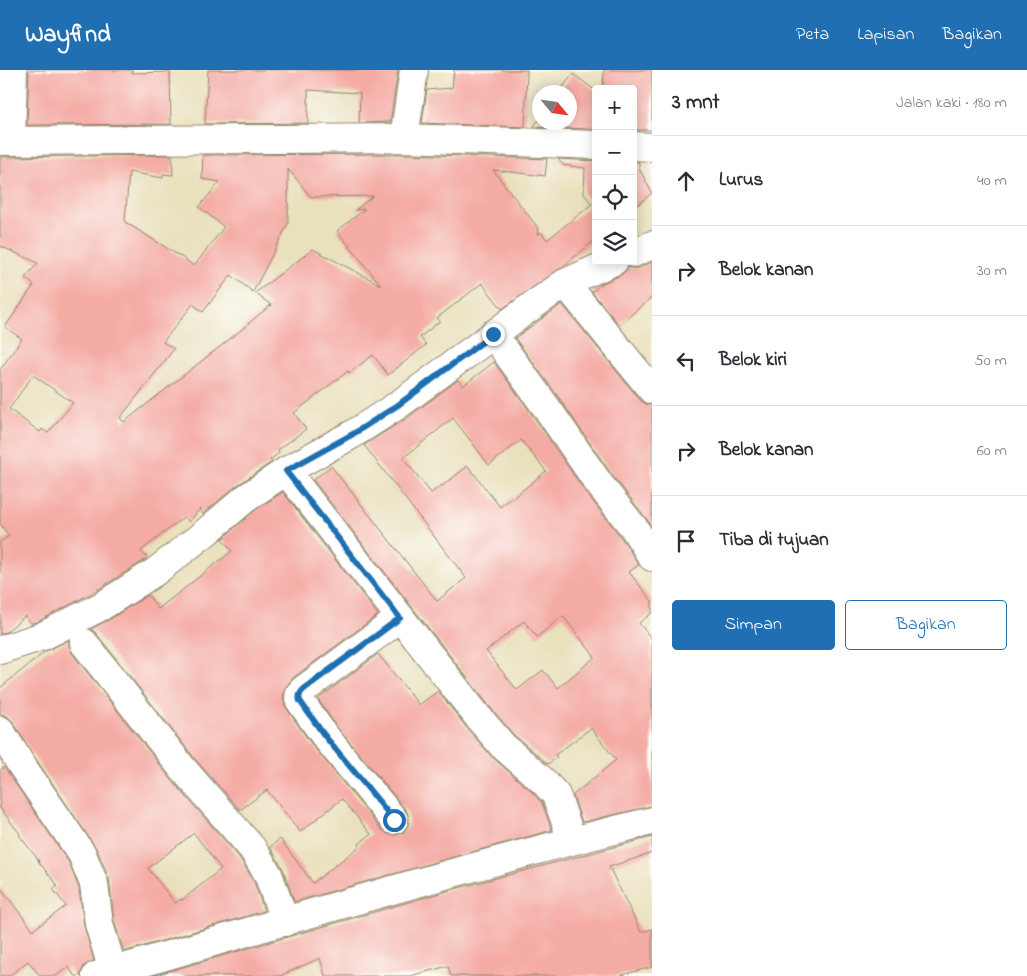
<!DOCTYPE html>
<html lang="id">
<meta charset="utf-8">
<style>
:root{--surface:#fff;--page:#f2f2f3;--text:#2b2b33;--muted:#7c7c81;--line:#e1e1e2;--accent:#1f6fb2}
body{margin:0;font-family:"Indie Flower",sans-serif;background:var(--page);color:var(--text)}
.controls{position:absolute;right:15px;top:15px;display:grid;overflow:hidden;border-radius:5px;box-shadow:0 2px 12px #0003}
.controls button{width:45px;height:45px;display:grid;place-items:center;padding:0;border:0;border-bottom:1px solid var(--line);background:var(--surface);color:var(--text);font:25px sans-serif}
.compass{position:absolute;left:532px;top:15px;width:45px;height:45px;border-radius:50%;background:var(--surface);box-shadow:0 2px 12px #0003;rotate:119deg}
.stop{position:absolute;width:15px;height:15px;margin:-11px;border:4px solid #1f6fb2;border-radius:50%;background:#fff}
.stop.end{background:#1f6fb2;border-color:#fff;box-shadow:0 1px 5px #0008}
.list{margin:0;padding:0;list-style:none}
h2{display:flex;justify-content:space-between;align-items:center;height:65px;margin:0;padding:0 20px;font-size:21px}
h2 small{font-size:16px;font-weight:400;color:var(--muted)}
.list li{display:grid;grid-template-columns:32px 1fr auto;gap:15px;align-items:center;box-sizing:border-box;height:90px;padding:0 20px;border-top:1px solid var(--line)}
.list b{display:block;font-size:19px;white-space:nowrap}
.list em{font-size:16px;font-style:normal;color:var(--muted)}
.actions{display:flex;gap:10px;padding:15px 20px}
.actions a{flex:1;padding:11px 0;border:1px solid var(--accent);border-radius:5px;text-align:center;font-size:18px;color:var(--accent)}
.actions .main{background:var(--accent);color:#fff}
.icon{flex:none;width:28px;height:28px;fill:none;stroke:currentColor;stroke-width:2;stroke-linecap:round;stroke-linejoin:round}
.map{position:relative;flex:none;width:652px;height:906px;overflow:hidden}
header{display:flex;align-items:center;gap:30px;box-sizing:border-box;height:70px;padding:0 25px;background:var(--accent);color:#fff}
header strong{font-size:24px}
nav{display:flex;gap:28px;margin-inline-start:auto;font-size:18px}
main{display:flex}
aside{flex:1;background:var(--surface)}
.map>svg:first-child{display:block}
.building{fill:#f4aba4;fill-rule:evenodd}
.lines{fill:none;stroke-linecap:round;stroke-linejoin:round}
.minor-casing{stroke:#92856d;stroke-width:30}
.minor{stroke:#fff;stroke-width:28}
.route{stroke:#1f6fb2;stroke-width:6}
</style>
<header>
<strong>Wayfind</strong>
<nav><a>Peta</a><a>Lapisan</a><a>Bagikan</a></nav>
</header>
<main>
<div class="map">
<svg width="652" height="906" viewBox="0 0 652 906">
<rect width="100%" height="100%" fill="#fdfcf7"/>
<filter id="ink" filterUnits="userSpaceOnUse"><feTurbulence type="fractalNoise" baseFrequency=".02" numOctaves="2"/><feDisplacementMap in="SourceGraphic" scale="10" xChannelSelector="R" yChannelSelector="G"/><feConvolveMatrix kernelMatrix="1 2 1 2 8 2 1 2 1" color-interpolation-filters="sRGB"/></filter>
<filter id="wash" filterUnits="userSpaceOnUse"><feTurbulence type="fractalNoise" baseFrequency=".0096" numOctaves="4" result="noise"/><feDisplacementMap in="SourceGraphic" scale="20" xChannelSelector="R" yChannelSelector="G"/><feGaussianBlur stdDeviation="1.12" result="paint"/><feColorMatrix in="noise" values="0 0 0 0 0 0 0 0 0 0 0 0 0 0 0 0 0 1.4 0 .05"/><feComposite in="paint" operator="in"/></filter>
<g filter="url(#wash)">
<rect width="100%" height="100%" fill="#e9e0bc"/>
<g id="blocks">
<g class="building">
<path d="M 29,0 L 132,0 L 132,3 L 170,2 L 171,54 L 27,55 Z"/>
<path d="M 208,0 L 398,0 L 390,52 L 359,53 L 360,23 L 308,20 L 308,53 L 205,54 Z"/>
<path d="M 454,0 L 527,0 L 525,57 L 422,53 L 427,20 L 452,18 Z"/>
<path d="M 604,0 L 652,0 L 652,60 L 633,60 L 633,19 L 603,19 Z"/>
<path d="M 573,4 L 596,21 L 596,59 L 533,57 L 540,49 L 540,52 L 570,52 L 570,22 L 559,22 Z"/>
<path d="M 404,84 L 547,89 L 545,106 L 493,100 L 539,159 L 538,165 L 541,162 L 547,170 L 592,134 L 584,124 L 585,98 L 563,95 L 558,89 L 596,91 L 596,169 L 561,198 L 502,239 L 482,213 L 437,248 L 440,251 L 420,267 L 426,275 L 388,305 L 373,285 L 349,303 L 348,301 L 294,343 L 306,359 L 278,380 L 279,383 L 270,390 L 272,392 L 236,416 L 203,444 L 200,439 L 189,452 L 184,447 L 141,481 L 147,488 L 146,489 L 94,522 L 37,552 L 31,553 L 25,546 L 6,562 L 0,564 L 0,472 L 9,466 L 0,454 L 0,300 L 22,269 L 5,257 L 34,215 L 25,208 L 38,193 L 0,176 L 0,87 L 172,85 L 173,105 L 163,104 L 163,108 L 129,102 L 125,152 L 183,188 L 194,196 L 224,157 L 199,137 L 220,112 L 202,109 L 203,85 ZM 288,99 L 311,127 L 373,126 L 355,140 L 365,139 L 337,161 L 381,215 L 313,179 L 255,223 L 271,235 L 244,257 L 245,257 L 124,352 L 120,348 L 174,279 L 163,272 L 193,234 L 203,242 L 231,205 L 253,222 L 288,154 ZM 33,305 L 73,333 L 48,363 L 42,359 L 40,362 L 9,339 Z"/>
<path d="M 633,92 L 639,92 L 639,98 L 652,123 L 633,139 Z"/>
<path d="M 652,192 L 652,227 L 619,255 L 592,222 L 601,214 L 621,205 L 626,200 L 628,197 L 632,198 L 639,198 Z"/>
<path d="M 562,234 L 640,330 L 646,334 L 652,335 L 652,457 L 646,448 L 612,405 L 562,332 L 515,268 Z"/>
<path d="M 494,292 L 536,350 L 586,423 L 621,467 L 639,495 L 629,502 L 652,531 L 652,543 L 639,553 L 652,569 L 652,736 L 582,752 L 573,725 L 616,690 L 591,658 L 555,685 L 557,687 L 548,694 L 514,665 L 490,637 L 313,410 L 331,396 L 437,531 L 466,508 L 364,375 L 407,348 L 458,310 L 463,316 ZM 453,348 L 489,395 L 521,370 L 546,401 L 513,428 L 512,427 L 500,437 L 468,396 L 442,416 L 442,415 L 431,423 L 403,388 ZM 563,546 L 595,587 L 558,618 L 543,600 L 517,620 L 486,581 L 524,551 L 537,567 Z"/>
<path d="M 283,422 L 378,545 L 294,607 L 285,618 L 283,627 L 285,636 L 312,675 L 382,760 L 388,764 L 396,765 L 404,762 L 408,756 L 409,748 L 406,740 L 336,656 L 318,629 L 378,584 L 419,635 L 438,621 L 466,657 L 491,686 L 531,721 L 542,733 L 552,760 L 439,791 L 294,832 L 283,799 L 270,777 L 280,769 L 313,813 L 360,776 L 359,774 L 371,764 L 342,729 L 300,762 L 267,720 L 240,740 L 195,689 L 96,563 L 91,559 L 110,549 L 148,525 L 158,539 L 232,481 L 222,469 L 255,440 Z"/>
<path d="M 69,570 L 69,576 L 72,583 L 171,709 L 239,787 L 254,811 L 264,841 L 124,882 L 114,851 L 109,808 L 96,778 L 33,685 L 13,652 L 7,646 L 0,644 L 0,618 L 46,581 ZM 194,763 L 221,799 L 182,830 L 181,829 L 175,833 L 148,798 Z"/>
<path d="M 4,697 L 68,791 L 79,818 L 84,856 L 94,890 L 84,896 L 80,906 L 75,906 L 68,897 L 56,906 L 40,906 L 28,891 L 9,906 L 0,906 L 0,817 L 33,860 L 66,836 L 53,819 L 58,816 L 38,791 L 39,791 L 19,765 L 20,764 L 0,738 L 0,700 Z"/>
<path d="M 652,767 L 652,783 L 609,797 L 641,862 L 652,859 L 652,897 L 618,906 L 451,906 L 448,896 L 410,906 L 325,906 L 320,888 L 280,906 L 152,906 L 447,821 Z"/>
</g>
</g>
</g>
<g filter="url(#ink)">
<use href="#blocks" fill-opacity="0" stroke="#92856d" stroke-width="1"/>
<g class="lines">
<defs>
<g id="minor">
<path d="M 404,68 L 414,0"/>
<path d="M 0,71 L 404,68 L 596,75"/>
<path d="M 11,71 L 13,0"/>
<path d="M 633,76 L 652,77"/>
<path d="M 633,183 L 652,175"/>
<path d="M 565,213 L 652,320"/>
<path d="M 493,264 L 549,341 L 599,414 L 634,458 L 652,487"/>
<path d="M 286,401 L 478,647 L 503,676 L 542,710 L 556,725 L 572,770"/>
<path d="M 84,573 L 183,699 L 252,778 L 268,804 L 285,852"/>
<path d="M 0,580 L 43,566 L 102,536 L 155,502 L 205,463 L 246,428 L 286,401 L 353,364 L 398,335 L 525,241 L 565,213 L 614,191"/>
<path d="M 0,660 L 20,693 L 82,784 L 94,814 L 99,854 L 113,901"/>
<path d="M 394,750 L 324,665 L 300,631 C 298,626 299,624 303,620 L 400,548"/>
<path d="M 96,906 C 281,853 465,796 652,751"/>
</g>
</defs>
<use href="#minor" class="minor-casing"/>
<use href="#minor" class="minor"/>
</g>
</g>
<g class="lines" filter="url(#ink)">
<path class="route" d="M 394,750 L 324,665 L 300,631 C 297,622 306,618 312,613 L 400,548 L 286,401 L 353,364 L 398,335 L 493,264"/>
</g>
</svg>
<div class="controls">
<button>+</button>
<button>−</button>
<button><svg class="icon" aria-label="locate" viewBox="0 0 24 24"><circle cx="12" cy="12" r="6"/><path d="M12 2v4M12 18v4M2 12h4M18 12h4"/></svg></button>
<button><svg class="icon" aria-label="layers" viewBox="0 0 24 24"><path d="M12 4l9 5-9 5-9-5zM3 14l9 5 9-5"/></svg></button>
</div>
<svg class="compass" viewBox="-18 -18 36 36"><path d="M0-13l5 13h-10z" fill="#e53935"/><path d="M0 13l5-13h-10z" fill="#7c7c81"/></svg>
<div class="stop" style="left:394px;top:750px"></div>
<div class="stop end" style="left:493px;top:264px"></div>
</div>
<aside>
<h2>3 mnt<small>Jalan kaki · 180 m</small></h2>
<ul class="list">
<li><svg class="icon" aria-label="ahead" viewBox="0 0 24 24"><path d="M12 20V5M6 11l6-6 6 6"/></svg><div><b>Lurus</b></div><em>40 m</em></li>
<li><svg class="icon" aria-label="right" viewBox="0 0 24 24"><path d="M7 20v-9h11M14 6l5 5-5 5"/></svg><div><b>Belok kanan</b></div><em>30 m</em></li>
<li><svg class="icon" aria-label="left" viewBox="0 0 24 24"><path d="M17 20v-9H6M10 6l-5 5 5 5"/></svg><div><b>Belok kiri</b></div><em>50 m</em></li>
<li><svg class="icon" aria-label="right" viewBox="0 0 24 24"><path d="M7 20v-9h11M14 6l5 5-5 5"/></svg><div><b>Belok kanan</b></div><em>60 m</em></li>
<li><svg class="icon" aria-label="arrive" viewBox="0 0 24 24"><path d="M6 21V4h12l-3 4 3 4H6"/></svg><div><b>Tiba di tujuan</b></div></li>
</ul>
<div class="actions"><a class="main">Simpan</a><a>Bagikan</a></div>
</aside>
</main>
